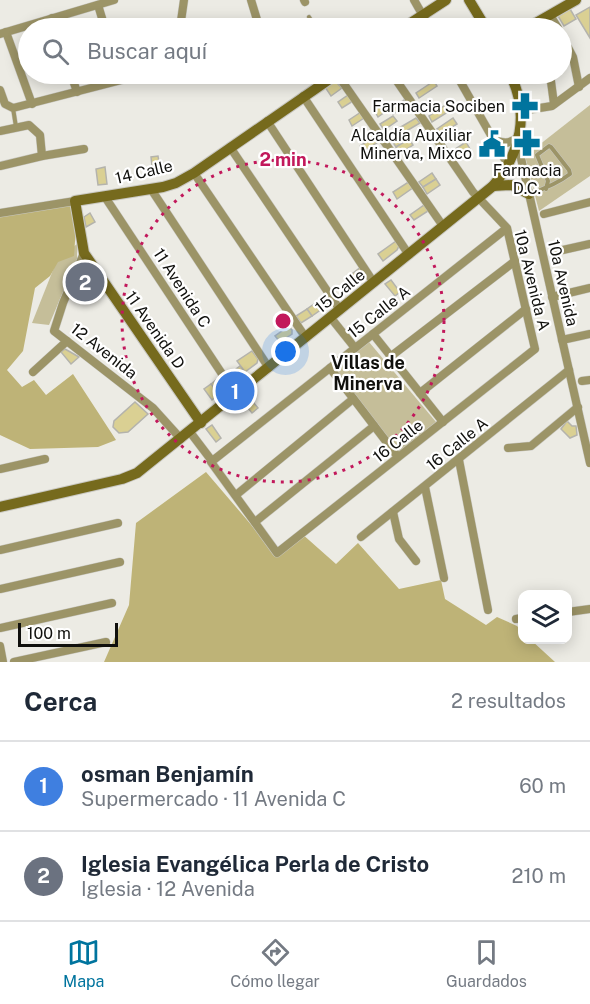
<!DOCTYPE html>
<html lang="es">
<meta charset="utf-8">
<style>
:root{--surface:#fff;--page:#f2f2f3;--text:#1f2937;--muted:#747a83;--line:#e0e1e3;--accent:#00749e}
body{margin:0;font-family:"Public Sans",sans-serif;background:var(--page);color:var(--text)}
.controls{position:absolute;right:18px;bottom:18px;display:grid;overflow:hidden;border-radius:12px;box-shadow:0 3px 15px #0003}
.controls button{width:54px;height:54px;display:grid;place-items:center;padding:0;border:0;border-bottom:2px solid var(--line);background:var(--surface);color:var(--text);font:30px sans-serif}
.scale{position:absolute;left:18px;bottom:15px;width:100px;box-sizing:border-box;padding-left:6px;border:3px solid #10100d;border-top:0;font-size:16px;line-height:21px;white-space:nowrap;color:#10100d;-webkit-text-stroke:4px #fff;paint-order:stroke}
.you{position:absolute;left:286px;top:352px;width:21px;height:21px;margin:-15px;border:4px solid #fff;border-radius:50%;background:#1a73e8;box-shadow:0 0 0 9px #1a73e833}
.badge{display:grid;place-items:center;width:39px;height:39px;border-radius:50%;background:var(--accent);color:#fff;font-size:20px;font-weight:700}
.pin{position:absolute;translate:-50% -50%;border:3px solid #fff;box-shadow:0 2px 6px #0006}
.list{margin:0;padding:0;list-style:none}
h2{display:flex;justify-content:space-between;align-items:center;height:78px;margin:0;padding:0 24px;font-size:26px}
h2 small{font-size:20px;font-weight:400;color:var(--muted)}
.list li{display:grid;grid-template-columns:39px 1fr auto;gap:18px;align-items:center;box-sizing:border-box;height:90px;padding:0 24px;border-top:2px solid var(--line)}
.list b{display:block;font-size:22px;white-space:nowrap}
.list p{margin:0;font-size:20px;white-space:nowrap;color:var(--muted)}
.list em{font-size:20px;font-style:normal;color:var(--muted)}
.icon{flex:none;width:33px;height:33px;fill:none;stroke:currentColor;stroke-width:2;stroke-linecap:round;stroke-linejoin:round}
.map{position:relative;flex:none;width:590px;height:662px;overflow:hidden}
.search{position:absolute;background:var(--surface);box-shadow:0 3px 15px #0003;left:18px;right:18px;top:18px;height:66px;display:flex;align-items:center;gap:15px;box-sizing:border-box;padding:0 21px;border-radius:33px;color:var(--muted);font-size:22px}
.sheet{height:258px;background:var(--surface)}
nav{display:flex;justify-content:space-around;align-items:center;box-sizing:border-box;height:84px;border-top:2px solid var(--line);background:var(--surface);font-size:16px;color:var(--muted)}
nav a{display:grid;justify-items:center;gap:3px}
nav .on{color:var(--accent)}
.map>svg:first-child{display:block}
.green{fill:#c5be99}
.forest{fill:#beb377}
.building{fill:#dad093;stroke:#b4b3ac;stroke-width:1.5}
.lines{fill:none;stroke-linecap:round;stroke-linejoin:round}
.lane-casing{stroke:#c9c8c2;stroke-width:5}
.street-casing{stroke:#c9c8c2;stroke-width:9}
.secondary-casing{stroke:#c9c8c2;stroke-width:12}
.lane{stroke:#9c9467;stroke-width:4}
.street{stroke:#9c9467;stroke-width:8}
.secondary{stroke:#766a1d;stroke-width:10}
.ring{fill:none;stroke:#c2185b;stroke-width:3;stroke-dasharray:3 6}
.labels{text-anchor:middle;dominant-baseline:central;stroke-width:4.5;stroke-linejoin:round;paint-order:stroke}
.poi-label{font-size:16px;fill:#10100d;stroke:#fff;text-anchor:end}
.street-label{font-size:16px;fill:#10100d;stroke:#fff}
.neighbourhood-label{font-size:18px;font-weight:bold;fill:#10100d;stroke:#fff}
.centre{fill:#c2185b;stroke:#fff;stroke-width:3}
.ring-label{font-size:18px;text-anchor:middle;font-weight:bold;fill:#c2185b;stroke:#fff;stroke-width:4.5;stroke-linejoin:round;paint-order:stroke}
</style>
<div class="map">
<svg width="590" height="662" viewBox="0 0 590 662">
<rect width="100%" height="100%" fill="#ecebe4"/>
<g class="green">
<path d="M 590,105 L 590,176 L 539,211 L 525,156 Z"/>
<path d="M 77,244 L 77,259 L 49,325 L 32,323 L 57,260 Z"/>
<path d="M 369,342 L 436,422 L 399,454 L 333,371 Z"/>
</g>
<g class="forest">
<path d="M 71,204 L 77,212 L 74,256 L 58,262 L 50,276 L 35,288 L 23,351 L 7,370 L 22,387 L 34,380 L 46,395 L 73,374 L 116,440 L 98,447 L 30,449 L 0,435 L 0,215 Z"/>
<path d="M 206,472 L 277,555 L 301,533 L 336,564 L 358,543 L 399,589 L 441,580 L 445,599 L 486,625 L 497,617 L 517,626 L 522,631 L 522,640 L 531,640 L 555,662 L 104,662 L 129,605 L 136,523 Z"/>
</g>
<g class="building">
<path d="M 590,7 L 590,38 L 576,15 Z"/>
<path d="M 570,9 L 576,19 L 564,26 L 558,16 Z"/>
<path d="M 335,81 L 342,88 L 331,96 L 325,87 Z"/>
<path d="M 434,81 L 437,86 L 419,98 L 416,93 Z"/>
<path d="M 348,95 L 353,101 L 342,108 L 338,102 Z"/>
<path d="M 404,100 L 407,105 L 393,114 L 390,109 Z"/>
<path d="M 385,103 L 389,109 L 378,117 L 374,110 Z"/>
<path d="M 447,104 L 451,110 L 432,122 L 429,116 Z"/>
<path d="M 361,112 L 364,118 L 352,126 L 349,120 Z"/>
<path d="M 393,116 L 397,121 L 384,130 L 380,124 Z"/>
<path d="M 416,118 L 420,123 L 403,133 L 399,128 Z"/>
<path d="M 453,118 L 457,124 L 441,134 L 437,129 Z"/>
<path d="M 372,129 L 377,135 L 364,143 L 360,137 Z"/>
<path d="M 405,133 L 409,139 L 396,147 L 392,141 Z"/>
<path d="M 377,135 L 380,141 L 363,152 L 360,146 Z"/>
<path d="M 409,139 L 413,145 L 401,153 L 396,147 Z"/>
<path d="M 466,142 L 470,149 L 456,158 L 452,151 Z"/>
<path d="M 158,156 L 161,174 L 153,175 L 151,157 Z"/>
<path d="M 105,167 L 107,184 L 98,185 L 96,169 Z"/>
<path d="M 432,173 L 436,179 L 423,187 L 419,182 Z"/>
<path d="M 436,179 L 440,185 L 427,194 L 423,187 Z"/>
<path d="M 410,181 L 414,187 L 397,199 L 393,192 Z"/>
<path d="M 424,205 L 428,211 L 414,220 L 410,215 Z"/>
<path d="M 90,213 L 95,222 L 86,227 L 84,217 Z"/>
<path d="M 396,241 L 399,246 L 397,250 L 383,261 L 378,254 Z"/>
<path d="M 361,267 L 365,275 L 353,284 L 348,277 Z"/>
<path d="M 88,270 L 96,279 L 81,289 L 77,285 L 83,274 Z"/>
<path d="M 391,280 L 400,292 L 395,296 L 385,284 Z"/>
<path d="M 324,297 L 329,304 L 312,316 L 307,309 Z"/>
<path d="M 307,309 L 312,316 L 301,323 L 296,316 Z"/>
<path d="M 289,326 L 292,330 L 292,334 L 280,342 L 275,336 Z"/>
<path d="M 65,349 L 79,357 L 71,364 L 61,352 Z"/>
<path d="M 252,351 L 258,359 L 257,363 L 245,372 L 237,361 Z"/>
<path d="M 240,366 L 245,372 L 233,381 L 228,375 Z"/>
<path d="M 221,376 L 226,385 L 219,394 L 211,384 Z"/>
<path d="M 211,384 L 219,394 L 212,400 L 204,389 Z"/>
<path d="M 249,397 L 258,408 L 252,413 L 243,402 Z"/>
<path d="M 135,402 L 148,414 L 128,432 L 119,433 L 113,427 L 114,421 Z"/>
<path d="M 567,421 L 572,426 L 576,426 L 577,435 L 570,438 L 561,429 Z"/>
<path d="M 212,425 L 221,438 L 216,442 L 206,429 Z"/>
</g>
<g class="lines">
<defs>
<g id="lane">
<path d="M 309,17 L 316,28"/>
<path d="M 13,108 L 16,127"/>
<path d="M 529,194 C 544,189 557,184 570,174 L 569,170 L 551,147 L 549,146 L 537,155 L 548,181 L 546,189"/>
</g>
<g id="street">
<path d="M 251,0 L 258,23"/>
<path d="M 304,0 L 305,2"/>
<path d="M 414,0 L 430,28"/>
<path d="M 98,5 L 105,28"/>
<path d="M 550,15 L 558,28"/>
<path d="M 52,18 L 55,28"/>
<path d="M 180,28 L 184,0"/>
<path d="M 6,32 L 32,104"/>
<path d="M 0,34 L 114,0"/>
<path d="M 562,36 L 573,57 L 579,87"/>
<path d="M 71,74 L 77,92"/>
<path d="M 337,74 L 443,226"/>
<path d="M 392,74 L 473,192 L 507,228 L 535,349 L 277,553 L 211,462 L 507,228"/>
<path d="M 456,74 L 508,165"/>
<path d="M 550,74 L 554,104"/>
<path d="M 0,90 L 5,104 L 13,108 L 145,74"/>
<path d="M 303,96 L 409,255"/>
<path d="M 521,111 L 552,106 L 590,78"/>
<path d="M 267,121 L 374,283"/>
<path d="M 0,131 L 29,125 L 40,135 L 42,156"/>
<path d="M 495,139 C 504,145 512,143 519,136"/>
<path d="M 518,145 L 590,463"/>
<path d="M 230,147 L 340,310"/>
<path d="M 0,166 L 42,156 L 84,149"/>
<path d="M 194,173 L 306,338"/>
<path d="M 151,189 L 269,368"/>
<path d="M 105,197 L 236,395"/>
<path d="M 0,213 L 75,201"/>
<path d="M 544,214 L 590,202"/>
<path d="M 554,252 L 590,244"/>
<path d="M 84,253 L 63,303 L 54,331 L 153,408 L 181,439"/>
<path d="M 552,297 L 590,288"/>
<path d="M 331,318 L 355,348"/>
<path d="M 373,334 L 443,422"/>
<path d="M 562,340 L 590,334"/>
<path d="M 390,357 L 515,261"/>
<path d="M 330,368 L 398,457"/>
<path d="M 33,372 L 67,341"/>
<path d="M 582,381 L 590,380"/>
<path d="M 420,393 L 526,309"/>
<path d="M 190,432 L 212,461"/>
<path d="M 508,448 L 531,446 L 578,407"/>
<path d="M 459,460 L 488,610"/>
<path d="M 0,469 L 45,459"/>
<path d="M 425,487 L 444,578"/>
<path d="M 236,495 L 353,399"/>
<path d="M 393,512 L 399,539 L 416,561"/>
<path d="M 255,522 L 374,426"/>
<path d="M 361,537 L 569,370"/>
<path d="M 0,550 L 118,523"/>
<path d="M 0,589 L 120,562"/>
<path d="M 568,612 L 590,609"/>
<path d="M 516,619 L 522,618"/>
<path d="M 0,628 L 112,603"/>
<path d="M 0,646 L 3,662"/>
<path d="M 14,662 L 106,642"/>
</g>
<g id="secondary">
<path d="M 469,0 L 486,28"/>
<path d="M 403,28 L 446,0"/>
<path d="M 527,28 L 576,0"/>
<path d="M 493,186 L 512,185 L 529,194"/>
<path d="M 201,423 L 84,253 L 75,201 L 163,187 L 176,183 L 194,173 L 337,74"/>
<path d="M 0,507 L 122,479 L 137,473 L 493,186 C 521,153 530,113 510,74"/>
</g>
</defs>
<use href="#lane" class="lane-casing"/>
<use href="#street" class="street-casing"/>
<use href="#secondary" class="secondary-casing"/>
<use href="#lane" class="lane"/>
<use href="#street" class="street"/>
<use href="#secondary" class="secondary"/>
</g>
<circle class="ring" cx="283" cy="321" r="161"/>
<defs>
<symbol id="pharmacy-bare" viewBox="-9 -9 18 18"><path d="M-2-6h4v4h4v4h-4v4h-4v-4h-4v-4h4Z" fill="#00749e" stroke="#fff" stroke-width="2.5" paint-order="stroke"/></symbol>
<symbol id="civic-bare" viewBox="-9 -9 18 18"><path d="M-.6-6.5H3V-4.5H.6V-3L4-1V1h2V6H-6V1h2V-1L-.6-3ZM-1.2 2.5V6h2.4V2.5Z" fill="#00749e" stroke="#fff" stroke-width="2.5" paint-order="stroke"/></symbol>
</defs>
<g fill-rule="evenodd">
<use href="#pharmacy-bare" x="506" y="87" width="38" height="38"/>
<use href="#pharmacy-bare" x="508" y="124" width="38" height="38"/>
<use href="#civic-bare" x="473" y="125" width="38" height="38"/>
</g>
<g class="labels">
<g class="poi-label">
<text x="505" y="106">Farmacia Sociben</text>
<text x="472" y="135">Alcaldía Auxiliar<tspan x="472" dy="18">Minerva, Mixco</tspan></text>
<text x="527" y="170" text-anchor="middle">Farmacia<tspan x="527" dy="18">D.C.</tspan></text>
</g>
<g class="street-label">
<text transform="translate(144 172) rotate(-13)">14 Calle</text>
<text transform="translate(532 280) rotate(76)">10a Avenida A</text>
<text transform="translate(563 283) rotate(77)">10a Avenida</text>
<text transform="translate(182 288) rotate(57)">11 Avenida C</text>
<text transform="translate(340 291) rotate(-39)">15 Calle</text>
<text transform="translate(379 312) rotate(-38)">15 Calle A</text>
<text transform="translate(155 330) rotate(55)">11 Avenida D</text>
<text transform="translate(104 351) rotate(38)">12 Avenida</text>
<text transform="translate(398 441) rotate(-38)">16 Calle</text>
<text transform="translate(457 444) rotate(-39)">16 Calle A</text>
</g>
<g class="neighbourhood-label">
<text x="368" y="362">Villas de<tspan x="368" dy="21">Minerva</tspan></text>
</g>
</g>
<circle cx="283" cy="321" r="9" class="centre"/>
<g class="ring-label">
<text x="283" y="166">2 min</text>
</g>
</svg>
<div class="controls">
<button><svg class="icon" aria-label="layers" viewBox="0 0 24 24"><path d="M12 4l9 5-9 5-9-5zM3 14l9 5 9-5"/></svg></button>
</div>
<div class="scale">100 m</div>
<div class="you"></div>
<div class="pin badge" style="left:235px;top:391px;background:#3f7fe0">1</div>
<div class="pin badge" style="left:85px;top:282px;background:#6b7280">2</div>
<div class="search"><svg class="icon" aria-label="search" viewBox="0 0 24 24"><circle cx="10" cy="10" r="6"/><path d="M15 15l6 6"/></svg>Buscar aquí</div>
</div>
<section class="sheet">
<h2>Cerca<small>2 resultados</small></h2>
<ul class="list">
<li><span class="badge" style="background:#3f7fe0">1</span><div><b>osman Benjamín</b><p>Supermercado · 11 Avenida C</p></div><em>60 m</em></li>
<li><span class="badge" style="background:#6b7280">2</span><div><b>Iglesia Evangélica Perla de Cristo</b><p>Iglesia · 12 Avenida</p></div><em>210 m</em></li>
</ul>
</section>
<nav>
<a class="on"><svg class="icon" aria-label="map" viewBox="0 0 24 24"><path d="M3 6l6-2 6 2 6-2v14l-6 2-6-2-6 2zM9 4v14M15 6v14"/></svg>Mapa</a>
<a><svg class="icon" aria-label="directions" viewBox="0 0 24 24"><path d="M12 3l9 9-9 9-9-9zM9 14v-3h6M13 9l2 2-2 2"/></svg>Cómo llegar</a>
<a><svg class="icon" aria-label="saved" viewBox="0 0 24 24"><path d="M7 4h10v16l-5-4-5 4z"/></svg>Guardados</a>
</nav>
